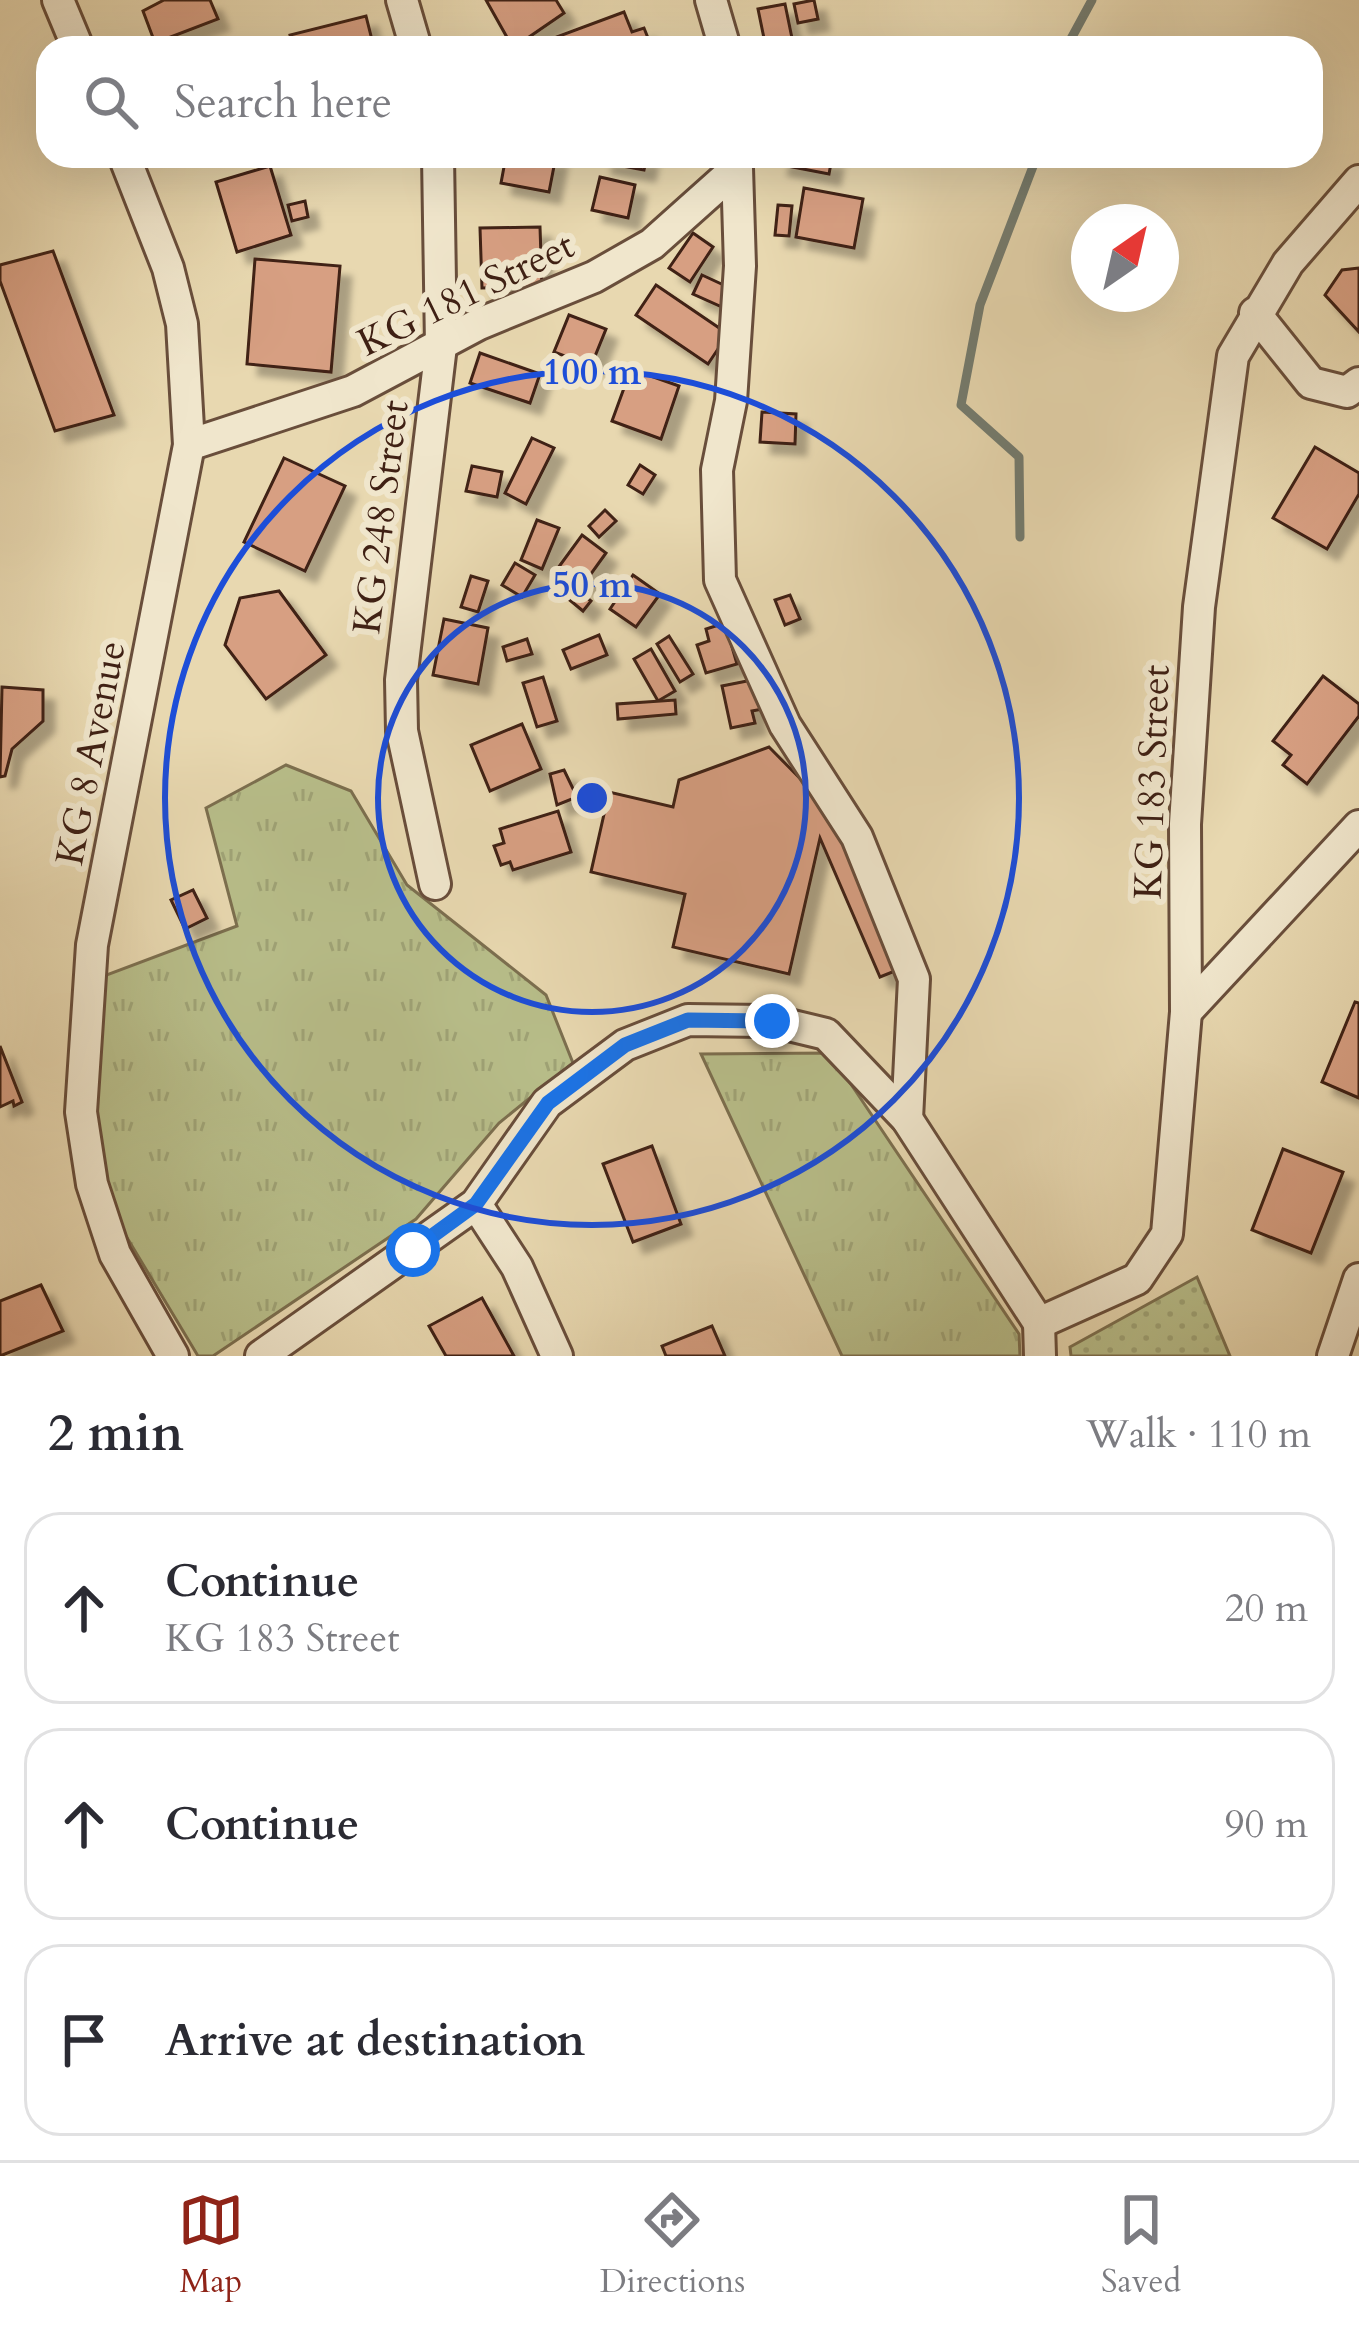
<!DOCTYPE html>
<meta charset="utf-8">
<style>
:root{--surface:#fff;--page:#f7f7f7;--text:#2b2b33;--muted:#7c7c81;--line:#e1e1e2;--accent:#8f2418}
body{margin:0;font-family:Cardo,serif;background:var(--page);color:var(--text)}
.compass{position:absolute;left:1071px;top:204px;width:108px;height:108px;border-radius:50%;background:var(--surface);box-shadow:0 12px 48px #0002;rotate:34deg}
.stop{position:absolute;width:36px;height:36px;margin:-27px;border:9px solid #1a73e8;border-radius:50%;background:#fff}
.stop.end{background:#1a73e8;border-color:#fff;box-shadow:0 3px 12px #0008}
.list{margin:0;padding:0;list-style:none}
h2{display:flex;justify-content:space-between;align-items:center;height:156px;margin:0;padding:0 48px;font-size:51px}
h2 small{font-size:39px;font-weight:400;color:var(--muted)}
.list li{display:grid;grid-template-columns:78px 1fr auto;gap:36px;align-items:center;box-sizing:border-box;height:192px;margin:0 24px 24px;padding:0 24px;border:3px solid var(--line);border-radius:36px}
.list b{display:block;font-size:45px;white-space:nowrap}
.list p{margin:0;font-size:39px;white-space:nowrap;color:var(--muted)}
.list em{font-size:39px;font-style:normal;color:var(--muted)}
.icon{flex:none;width:66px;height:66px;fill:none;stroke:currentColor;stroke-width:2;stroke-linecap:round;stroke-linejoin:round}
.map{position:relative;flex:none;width:1359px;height:1356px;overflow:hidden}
.search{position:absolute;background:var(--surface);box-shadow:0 12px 48px #0002;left:36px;right:36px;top:36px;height:132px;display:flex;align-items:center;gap:30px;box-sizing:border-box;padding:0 42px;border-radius:36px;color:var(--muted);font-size:45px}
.sheet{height:804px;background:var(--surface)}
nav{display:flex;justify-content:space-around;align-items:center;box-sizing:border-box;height:168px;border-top:3px solid var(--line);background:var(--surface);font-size:33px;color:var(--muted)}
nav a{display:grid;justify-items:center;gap:6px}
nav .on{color:var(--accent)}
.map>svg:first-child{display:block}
.grass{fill:url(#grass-tufts);stroke:#7c6f4f;stroke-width:3}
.park{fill:url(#park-dots);stroke:#7c6f4f;stroke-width:3}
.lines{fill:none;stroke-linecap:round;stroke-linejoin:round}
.stream{stroke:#747c70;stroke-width:9}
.building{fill:#d79f82;stroke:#3f2014;stroke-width:3;filter:url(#shadow)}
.minor-casing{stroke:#694e3b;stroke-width:36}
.minor{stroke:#f0e6cc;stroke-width:30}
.route{stroke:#1a73e8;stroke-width:15}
.ring{fill:none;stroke:#1d4ed8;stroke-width:6}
.labels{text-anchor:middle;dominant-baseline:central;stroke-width:12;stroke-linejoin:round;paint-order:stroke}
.street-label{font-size:39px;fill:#3f2014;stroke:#f0e6cc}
.centre{fill:#1d4ed8;stroke:#f0e6cc;stroke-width:6}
.ring-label{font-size:36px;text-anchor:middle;font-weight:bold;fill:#1d4ed8;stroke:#f0e6cc;stroke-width:12;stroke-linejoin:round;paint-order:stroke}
</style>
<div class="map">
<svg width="1359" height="1356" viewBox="0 0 1359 1356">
<defs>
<pattern id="grass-tufts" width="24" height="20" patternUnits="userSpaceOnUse" patternTransform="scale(3)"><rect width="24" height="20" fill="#b8be8a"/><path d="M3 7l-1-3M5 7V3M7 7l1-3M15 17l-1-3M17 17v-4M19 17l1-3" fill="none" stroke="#9fa376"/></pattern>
<pattern id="park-dots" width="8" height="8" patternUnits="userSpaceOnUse" patternTransform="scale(3)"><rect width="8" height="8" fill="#b8be8a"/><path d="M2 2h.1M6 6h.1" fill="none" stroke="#9fa376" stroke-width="1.8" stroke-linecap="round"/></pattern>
<filter id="shadow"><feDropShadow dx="11" dy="11" stdDeviation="3" flood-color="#0004"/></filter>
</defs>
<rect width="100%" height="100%" fill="#e8d8b0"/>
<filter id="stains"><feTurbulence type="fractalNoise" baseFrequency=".00167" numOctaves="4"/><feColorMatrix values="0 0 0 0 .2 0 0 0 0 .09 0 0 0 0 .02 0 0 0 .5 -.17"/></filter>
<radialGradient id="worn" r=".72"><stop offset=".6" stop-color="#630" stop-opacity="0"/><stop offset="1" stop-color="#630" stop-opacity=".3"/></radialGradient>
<g class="grass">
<path d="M 286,765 L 351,791 L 407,885 L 546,995 L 573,1063 L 499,1123 L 416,1219 L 213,1356 L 198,1356 L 111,1211 L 79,1102 L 101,977 L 237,926 L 206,808 Z"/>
<path d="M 830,1053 L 1019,1334 L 1020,1356 L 842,1356 L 701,1054 Z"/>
</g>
<path class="park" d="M 1197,1277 L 1230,1356 L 1071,1356 L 1070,1347 Z"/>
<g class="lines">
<g class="stream">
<path d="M 1066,48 L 1092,0"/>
<path d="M 1020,537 L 1019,457 L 961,405 L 980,305 L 1037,156"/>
</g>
</g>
<g class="building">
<path d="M 164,0 L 210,0 L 218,19 L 155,43 L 143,11 Z"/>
<path d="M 486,0 L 556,0 L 564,13 L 513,48 Z"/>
<path d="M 814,0 L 818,19 L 798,23 L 794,4 Z"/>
<path d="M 785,4 L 794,48 L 766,48 L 758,9 Z"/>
<path d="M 624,12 L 632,32 L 644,28 L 652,48 L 555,48 L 551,39 Z"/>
<path d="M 366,16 L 374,48 L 293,48 L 290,35 Z"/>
<path d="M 506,156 L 556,156 L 549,192 L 501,183 Z"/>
<path d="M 602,156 L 647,156 L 644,170 L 601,162 Z"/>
<path d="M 779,156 L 832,158 L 829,174 L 777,164 Z"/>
<path d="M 270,166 L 291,235 L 237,252 L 216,182 Z"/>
<path d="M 600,177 L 635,185 L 628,218 L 592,210 Z"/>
<path d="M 804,188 L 863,199 L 854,248 L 796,237 Z"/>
<path d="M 305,201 L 308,217 L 292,221 L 288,205 Z"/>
<path d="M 778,205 L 792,206 L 789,236 L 775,235 Z"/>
<path d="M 540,227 L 542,287 L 482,288 L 480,228 Z"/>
<path d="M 693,233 L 713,247 L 690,282 L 669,268 Z"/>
<path d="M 53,251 L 114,415 L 55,431 L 0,281 L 0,265 Z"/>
<path d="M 255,259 L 340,266 L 331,372 L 247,364 Z"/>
<path d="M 1359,268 L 1359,332 L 1325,295 L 1342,270 Z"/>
<path d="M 702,275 L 730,288 L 722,307 L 693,294 Z"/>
<path d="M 656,285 L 728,334 L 708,364 L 636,315 Z"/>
<path d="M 569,315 L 606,329 L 591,366 L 554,352 Z"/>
<path d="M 480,353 L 540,374 L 530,403 L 470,383 Z"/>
<path d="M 631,369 L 679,386 L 661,439 L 612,421 Z"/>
<path d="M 762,412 L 796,414 L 795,444 L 760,442 Z"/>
<path d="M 532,438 L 554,448 L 526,504 L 505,493 Z"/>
<path d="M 1315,447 L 1359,473 L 1359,494 L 1327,549 L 1273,518 Z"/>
<path d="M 284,458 L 345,486 L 305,571 L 244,542 Z"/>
<path d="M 640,465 L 655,475 L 643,494 L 628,485 Z"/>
<path d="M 472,466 L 502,472 L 497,497 L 466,491 Z"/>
<path d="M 605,510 L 616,521 L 599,537 L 589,526 Z"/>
<path d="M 537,520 L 559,528 L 542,569 L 521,560 Z"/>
<path d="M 582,535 L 606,553 L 583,585 L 558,568 Z"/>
<path d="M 515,563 L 535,575 L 522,597 L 502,585 Z"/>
<path d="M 633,575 L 660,594 L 636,627 L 610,609 Z"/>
<path d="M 471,576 L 488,581 L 478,612 L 461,607 Z"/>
<path d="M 574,587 L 591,601 L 583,611 L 566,597 Z"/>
<path d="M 279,591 L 326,655 L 266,699 L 225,645 L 240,598 Z"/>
<path d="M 790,595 L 800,619 L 785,625 L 775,600 Z"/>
<path d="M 444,619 L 488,628 L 478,684 L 433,675 Z"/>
<path d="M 725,623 L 737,664 L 706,673 L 697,645 L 709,641 L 706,629 Z"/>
<path d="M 599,635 L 607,655 L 571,669 L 563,650 Z"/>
<path d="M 669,636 L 693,674 L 680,682 L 657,644 Z"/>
<path d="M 527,639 L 532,654 L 507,661 L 503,647 Z"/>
<path d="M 651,649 L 675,691 L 658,701 L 634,659 Z"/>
<path d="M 1323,676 L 1359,704 L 1359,716 L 1307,784 L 1283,765 L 1291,755 L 1273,741 Z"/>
<path d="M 543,677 L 557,721 L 537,727 L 523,683 Z"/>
<path d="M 757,679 L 763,709 L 752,711 L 755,723 L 731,728 L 722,686 Z"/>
<path d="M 2,687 L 43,690 L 43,721 L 12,749 L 5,776 L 0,777 Z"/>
<path d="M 675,700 L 676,714 L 618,719 L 617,704 Z"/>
<path d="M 522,724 L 541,769 L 490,791 L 471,745 Z"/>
<path d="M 769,747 L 842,821 L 905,967 L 880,977 L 820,838 L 789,974 L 673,947 L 685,894 L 591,872 L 609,792 L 673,807 L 679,780 Z"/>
<path d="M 564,770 L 577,797 L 557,805 L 550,774 Z"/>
<path d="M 558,811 L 571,852 L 513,870 L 510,862 L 501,865 L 494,846 L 504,843 L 500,829 Z"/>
<path d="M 193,890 L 207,918 L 185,929 L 171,900 Z"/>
<path d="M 1355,1002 L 1359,1003 L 1359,1098 L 1322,1082 Z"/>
<path d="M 0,1046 L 22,1102 L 14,1106 L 13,1101 L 0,1107 Z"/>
<path d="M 652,1146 L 681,1224 L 633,1242 L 603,1164 Z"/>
<path d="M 1283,1149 L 1343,1172 L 1311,1253 L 1252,1230 Z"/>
<path d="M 41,1285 L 63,1331 L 0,1356 L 0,1301 Z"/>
<path d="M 482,1298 L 514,1356 L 446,1356 L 429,1326 Z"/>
<path d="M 712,1326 L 725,1356 L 666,1356 L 662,1346 Z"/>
</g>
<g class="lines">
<defs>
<g id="minor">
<path d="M 58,0 L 78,48"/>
<path d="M 402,0 L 416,48"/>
<path d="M 711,0 L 725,48"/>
<path d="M 124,156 L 168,268 L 182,324 L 189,445 L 92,945 L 81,1112 L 92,1184 L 115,1254 L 173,1356"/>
<path d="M 737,168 L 740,266 L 731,401 L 717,470 L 720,580 L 785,725 L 857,837 L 914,979 L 907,1119"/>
<path d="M 1255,313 L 1311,383 L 1347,392 L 1359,383"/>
<path d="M 189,445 L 353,391 L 479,324 L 594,277 L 652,244 L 737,168 L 737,156"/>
<path d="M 435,884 L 402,731 L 401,680 L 441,346 L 438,156"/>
<path d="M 1186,1012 L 1359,826"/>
<path d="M 476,1204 L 517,1267 L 557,1356"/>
<path d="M 1039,1323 L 1137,1279 L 1167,1234 L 1186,1012 L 1185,824 L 1199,607 L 1233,356 L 1288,263 L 1359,181"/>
<path d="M 1039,1323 L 1040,1356"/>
<path d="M 261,1356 L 476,1204 L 547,1103 L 625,1045 L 688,1020 L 772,1021 L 826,1034 L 907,1119 L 1039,1323"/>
<path d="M 1333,1356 L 1359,1279"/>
</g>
</defs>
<use href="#minor" class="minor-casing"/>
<use href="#minor" class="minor"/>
</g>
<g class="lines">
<path class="route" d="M 413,1250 L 476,1204 L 548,1103 L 625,1045 L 688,1020 L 772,1021"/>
</g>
<g class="ring">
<circle cx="592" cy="798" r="214"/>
<circle cx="592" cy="798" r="427"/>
</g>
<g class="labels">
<g class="street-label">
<text transform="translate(466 294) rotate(-26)">KG 181 Street</text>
<text transform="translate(381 517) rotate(-83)">KG 248 Street</text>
<text transform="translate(91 753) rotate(-79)">KG 8 Avenue</text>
<text transform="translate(1152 782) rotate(-88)">KG 183 Street</text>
</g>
</g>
<circle cx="592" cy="798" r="18" class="centre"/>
<g class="ring-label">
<text x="592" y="384">100 m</text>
<text x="592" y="597">50 m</text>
</g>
<rect width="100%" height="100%" filter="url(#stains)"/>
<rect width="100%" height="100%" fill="url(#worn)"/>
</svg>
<svg class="compass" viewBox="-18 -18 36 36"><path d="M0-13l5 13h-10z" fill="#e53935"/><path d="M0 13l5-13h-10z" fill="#7c7c81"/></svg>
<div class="stop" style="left:413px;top:1250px"></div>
<div class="stop end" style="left:772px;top:1021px"></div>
<div class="search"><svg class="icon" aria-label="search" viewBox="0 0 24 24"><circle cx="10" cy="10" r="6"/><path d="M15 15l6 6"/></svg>Search here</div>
</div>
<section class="sheet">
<h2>2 min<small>Walk · 110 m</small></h2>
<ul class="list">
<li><svg class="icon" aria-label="ahead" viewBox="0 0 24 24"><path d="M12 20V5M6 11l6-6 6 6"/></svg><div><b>Continue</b><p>KG 183 Street</p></div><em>20 m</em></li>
<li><svg class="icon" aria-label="ahead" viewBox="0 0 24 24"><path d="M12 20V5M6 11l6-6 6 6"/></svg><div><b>Continue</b></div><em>90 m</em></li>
<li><svg class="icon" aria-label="arrive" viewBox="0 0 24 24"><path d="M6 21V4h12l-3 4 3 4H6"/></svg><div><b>Arrive at destination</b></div></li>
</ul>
</section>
<nav>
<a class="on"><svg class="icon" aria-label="map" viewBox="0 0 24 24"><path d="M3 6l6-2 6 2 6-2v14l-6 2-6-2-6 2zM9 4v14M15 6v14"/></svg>Map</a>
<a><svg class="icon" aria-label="directions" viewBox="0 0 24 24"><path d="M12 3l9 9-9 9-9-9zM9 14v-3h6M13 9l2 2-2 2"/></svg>Directions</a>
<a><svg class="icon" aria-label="saved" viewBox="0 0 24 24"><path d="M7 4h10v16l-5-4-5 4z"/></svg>Saved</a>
</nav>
